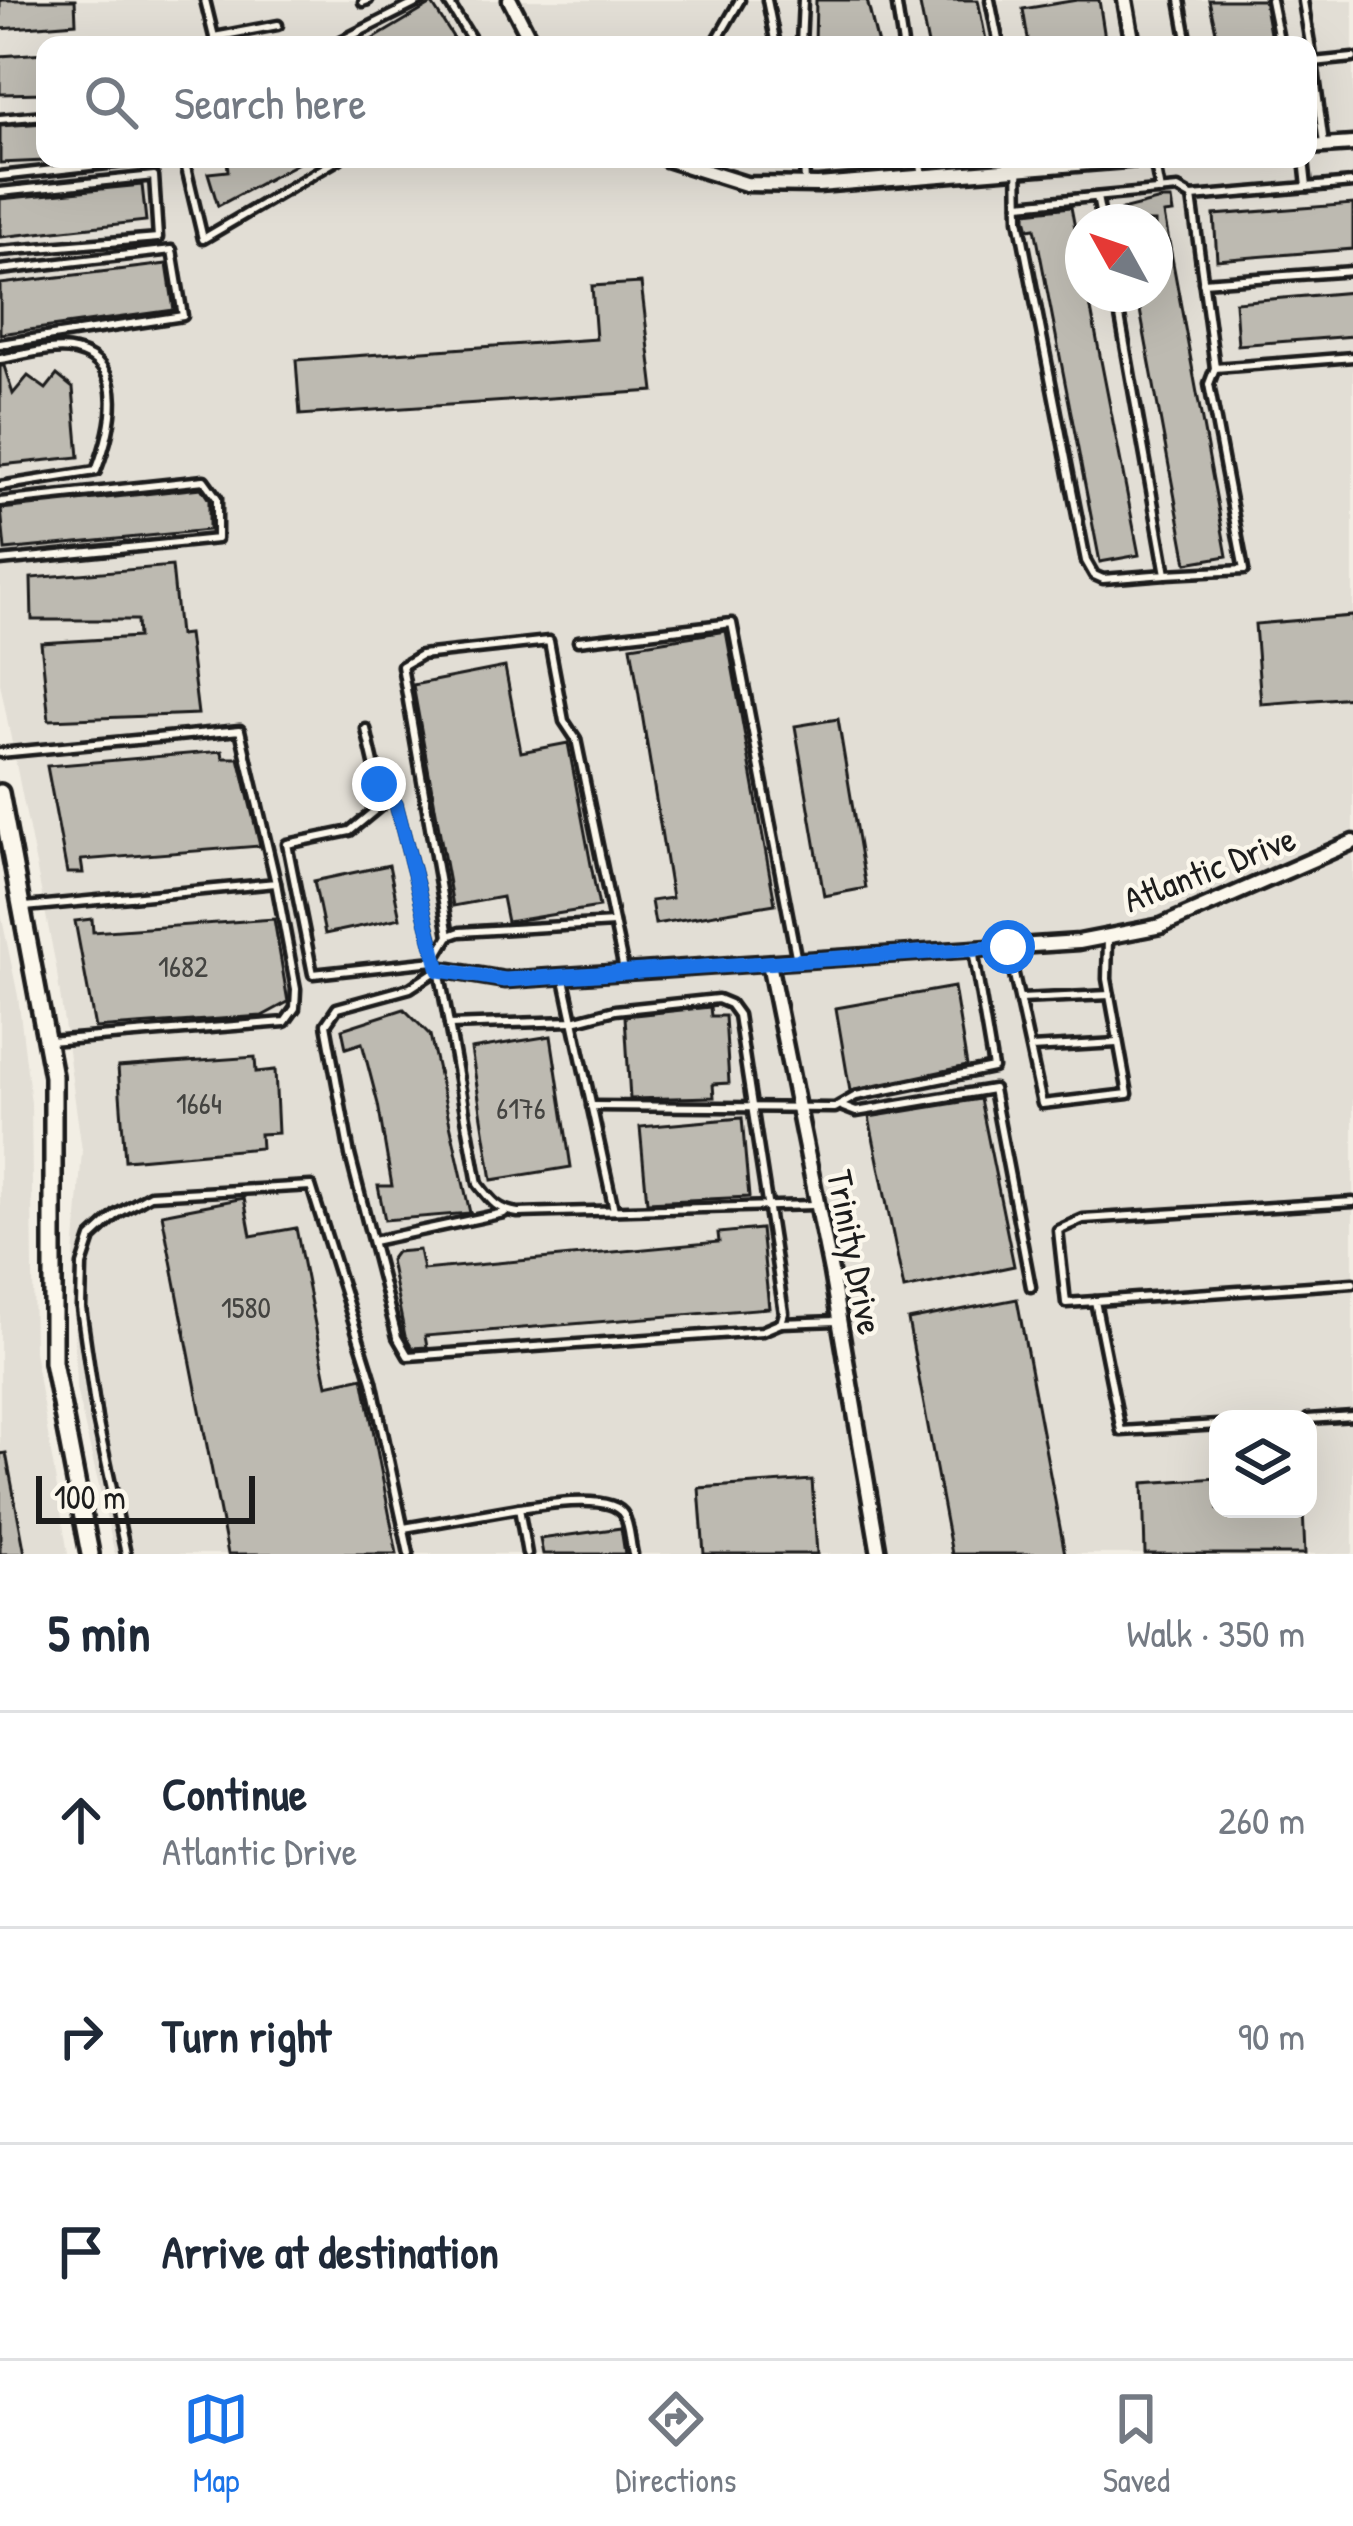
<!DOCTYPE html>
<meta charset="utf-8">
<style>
:root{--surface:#fff;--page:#f2f2f3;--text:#1f2937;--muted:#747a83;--line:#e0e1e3;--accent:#1a73e8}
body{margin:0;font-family:"Patrick Hand",sans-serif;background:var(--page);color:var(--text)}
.controls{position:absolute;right:36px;bottom:36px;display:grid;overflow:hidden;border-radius:24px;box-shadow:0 12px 48px #0002}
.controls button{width:108px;height:108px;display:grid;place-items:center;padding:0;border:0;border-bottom:3px solid var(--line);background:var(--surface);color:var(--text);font:60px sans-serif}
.compass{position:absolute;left:1065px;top:204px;width:108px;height:108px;border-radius:50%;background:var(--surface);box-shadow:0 12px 48px #0002;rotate:310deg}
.scale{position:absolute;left:36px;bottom:30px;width:219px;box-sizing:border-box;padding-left:12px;border:6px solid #1c1c1c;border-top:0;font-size:33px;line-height:42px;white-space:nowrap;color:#1c1c1c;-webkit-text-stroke:9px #fbf7ec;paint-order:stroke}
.stop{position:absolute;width:36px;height:36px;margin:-27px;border:9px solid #1a73e8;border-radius:50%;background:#fff}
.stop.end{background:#1a73e8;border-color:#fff;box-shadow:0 3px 12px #0008}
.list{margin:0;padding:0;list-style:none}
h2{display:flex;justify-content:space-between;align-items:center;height:156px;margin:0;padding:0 48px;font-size:51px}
h2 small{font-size:39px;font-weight:400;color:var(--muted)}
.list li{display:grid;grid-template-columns:78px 1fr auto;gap:36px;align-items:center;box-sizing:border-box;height:216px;padding:0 48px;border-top:3px solid var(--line)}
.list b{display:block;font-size:45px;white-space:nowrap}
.list p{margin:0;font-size:39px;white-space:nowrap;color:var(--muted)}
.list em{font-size:39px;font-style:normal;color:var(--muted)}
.icon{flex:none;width:66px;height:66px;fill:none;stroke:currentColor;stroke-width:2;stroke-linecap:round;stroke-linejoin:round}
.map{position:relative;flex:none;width:1353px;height:1554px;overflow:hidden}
.search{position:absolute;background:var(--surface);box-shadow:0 12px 48px #0002;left:36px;right:36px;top:36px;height:132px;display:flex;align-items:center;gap:30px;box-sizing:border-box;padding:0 42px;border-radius:24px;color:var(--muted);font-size:45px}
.sheet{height:804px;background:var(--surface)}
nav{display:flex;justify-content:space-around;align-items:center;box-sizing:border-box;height:168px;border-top:3px solid var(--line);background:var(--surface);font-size:33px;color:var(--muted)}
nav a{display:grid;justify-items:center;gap:6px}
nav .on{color:var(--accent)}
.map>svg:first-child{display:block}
.built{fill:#e2ded5;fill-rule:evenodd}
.building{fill:#bdbab1;stroke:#1c1c1c;stroke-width:3}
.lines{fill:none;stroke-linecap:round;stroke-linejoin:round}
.service-casing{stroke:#1c1c1c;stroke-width:15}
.minor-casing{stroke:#1c1c1c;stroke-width:21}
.tertiary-casing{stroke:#1c1c1c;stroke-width:24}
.service{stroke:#fbf7ec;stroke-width:6}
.minor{stroke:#fbf7ec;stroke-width:12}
.tertiary{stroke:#fbf7ec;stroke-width:15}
.route{stroke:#1a73e8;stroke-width:15}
.labels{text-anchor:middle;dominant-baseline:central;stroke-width:9;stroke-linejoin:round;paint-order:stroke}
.number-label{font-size:30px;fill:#444441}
.street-label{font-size:36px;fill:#1c1c1c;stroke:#fbf7ec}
</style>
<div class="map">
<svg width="1353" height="1554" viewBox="0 0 1353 1554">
<rect width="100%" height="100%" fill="#f2eee4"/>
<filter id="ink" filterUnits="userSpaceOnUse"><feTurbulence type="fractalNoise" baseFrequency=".00833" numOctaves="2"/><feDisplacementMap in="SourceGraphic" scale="24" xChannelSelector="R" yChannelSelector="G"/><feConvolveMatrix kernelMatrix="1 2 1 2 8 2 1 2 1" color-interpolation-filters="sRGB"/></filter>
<g filter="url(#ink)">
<g class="built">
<path d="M 0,0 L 1353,0 L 1353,1554 L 115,1554 L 76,1389 L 73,1272 L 82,1150 L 56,966 L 0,683 ZM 45,45 L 1308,45 L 1308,159 L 45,159 ZM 1083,222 L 1155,222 L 1155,294 L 1083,294 ZM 1218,1419 L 1308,1419 L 1308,1509 L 1218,1509 Z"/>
<path d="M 0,909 L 18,996 L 31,1103 L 34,1351 L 68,1554 L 0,1554 Z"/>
</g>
<g class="building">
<path d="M 0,0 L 75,0 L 76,23 L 0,29 Z"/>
<path d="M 816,0 L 867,0 L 878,45 L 815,45 Z"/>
<path d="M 919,0 L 978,0 L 987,45 L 928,45 Z"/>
<path d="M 1077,0 L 1099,0 L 1106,45 L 1029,45 L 1023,9 Z"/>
<path d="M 1209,0 L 1264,0 L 1272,45 L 1219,45 Z"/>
<path d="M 432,4 L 458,45 L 363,45 Z"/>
<path d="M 45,53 L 45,93 L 0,94 L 0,56 Z"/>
<path d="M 45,123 L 45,161 L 0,163 L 0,126 Z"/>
<path d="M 227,159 L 306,159 L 218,206 L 208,173 L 228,171 Z"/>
<path d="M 142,185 L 146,221 L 0,237 L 0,199 Z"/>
<path d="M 1161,200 L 1171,200 L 1173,213 L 1164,214 L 1227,556 L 1187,563 L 1137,294 L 1155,294 L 1155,222 L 1123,222 L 1121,210 Z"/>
<path d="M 1353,204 L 1353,249 L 1217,260 L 1214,215 Z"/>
<path d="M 1071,207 L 1083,270 L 1083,294 L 1088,294 L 1139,555 L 1100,562 L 1035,228 L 1029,229 L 1026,218 L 1026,212 Z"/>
<path d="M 167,264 L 174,310 L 0,334 L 0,284 Z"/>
<path d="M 641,283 L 654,391 L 300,415 L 296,360 L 596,339 L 592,286 Z"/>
<path d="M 1353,292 L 1353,336 L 1238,345 L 1235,302 Z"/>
<path d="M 0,366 L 4,366 L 13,394 L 28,376 L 46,389 L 57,375 L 73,388 L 79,457 L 0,465 Z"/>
<path d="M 201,488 L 209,500 L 209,530 L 5,550 L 1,509 Z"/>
<path d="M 172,566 L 179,635 L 188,634 L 198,714 L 49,720 L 41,643 L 138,637 L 137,620 L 32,620 L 31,578 Z"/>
<path d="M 1353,616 L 1353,697 L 1261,704 L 1255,624 Z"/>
<path d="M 726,631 L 775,904 L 655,924 L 651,901 L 672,898 L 631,646 Z"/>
<path d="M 505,667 L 521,752 L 568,743 L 599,907 L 507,922 L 502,897 L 453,906 L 413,685 Z"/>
<path d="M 838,719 L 866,888 L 824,896 L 795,726 Z"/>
<path d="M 222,751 L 223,758 L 239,758 L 260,846 L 81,860 L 83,873 L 67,873 L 47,766 Z"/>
<path d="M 389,865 L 400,918 L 325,934 L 314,881 Z"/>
<path d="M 92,919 L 93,932 L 274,919 L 288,1002 L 262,1016 L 95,1028 L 75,921 Z"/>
<path d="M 954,987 L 967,1066 L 850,1091 L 836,1008 Z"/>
<path d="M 710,1007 L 711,1016 L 725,1016 L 729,1083 L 713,1084 L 714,1097 L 630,1099 L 625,1016 Z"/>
<path d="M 404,1009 L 430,1035 L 470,1213 L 385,1220 L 378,1186 L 392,1186 L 378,1104 L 362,1043 L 346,1048 L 342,1029 Z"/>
<path d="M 551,1036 L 571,1167 L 492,1180 L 471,1049 Z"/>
<path d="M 255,1057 L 256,1072 L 275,1070 L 278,1133 L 260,1134 L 261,1148 L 125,1160 L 118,1067 Z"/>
<path d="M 980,1099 L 1014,1266 L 904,1289 L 869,1117 Z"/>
<path d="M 742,1118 L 749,1197 L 647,1202 L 640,1127 Z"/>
<path d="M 244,1198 L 251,1236 L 296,1228 L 327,1385 L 363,1377 L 397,1554 L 228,1554 L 162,1214 Z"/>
<path d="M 761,1229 L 769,1308 L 425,1336 L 427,1347 L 412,1348 L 405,1336 L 390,1260 L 396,1252 L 419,1250 L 423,1270 L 719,1242 L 718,1233 Z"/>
<path d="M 1017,1299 L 1065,1554 L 952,1554 L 908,1320 Z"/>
<path d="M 6,1453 L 25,1554 L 0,1554 L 0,1454 Z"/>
<path d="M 1218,1478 L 1218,1509 L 1303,1509 L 1305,1554 L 1145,1554 L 1143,1483 Z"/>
<path d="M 812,1480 L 817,1554 L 704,1554 L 699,1488 Z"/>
<path d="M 621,1528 L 625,1554 L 543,1554 L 540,1539 Z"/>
</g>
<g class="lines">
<defs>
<g id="service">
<path d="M 205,0 L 214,37 L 278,25"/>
<path d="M 447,0 L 475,45"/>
<path d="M 767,0 L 776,45"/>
<path d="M 896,0 L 903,45"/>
<path d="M 990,0 L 999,45"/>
<path d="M 1180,0 L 1188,45"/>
<path d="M 1271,0 L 1280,45"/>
<path d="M 1303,1 L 1313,62"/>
<path d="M 363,2 L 368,0"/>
<path d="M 333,45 L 422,0"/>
<path d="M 714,45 L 740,0"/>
<path d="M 801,45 L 803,0"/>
<path d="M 0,119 L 45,115"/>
<path d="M 1324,144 L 1313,62 L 1353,58"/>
<path d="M 184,159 L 203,239 L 339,159"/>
<path d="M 804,159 L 805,184"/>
<path d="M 920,159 L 923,176"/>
<path d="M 1018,159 L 1019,219 L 1086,561 L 1094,575 L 1103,579 L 1166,574 L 1116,294"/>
<path d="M 1154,159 L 1160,191"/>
<path d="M 1304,159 L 1307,187"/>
<path d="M 0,176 L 152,159"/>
<path d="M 1353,183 L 1192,197 L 1215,368 L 1353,357"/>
<path d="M 0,192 L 154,176 L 158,238 L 0,251"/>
<path d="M 1097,197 L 1102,222"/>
<path d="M 1019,204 L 1178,189 L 1192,197"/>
<path d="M 0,270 L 172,250 L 183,316 L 0,344"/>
<path d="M 1203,282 L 1353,271"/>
<path d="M 0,359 C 21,356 55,345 75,351 C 130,364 111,432 96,471 L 0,486"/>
<path d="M 0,502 L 204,480 L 217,498 L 217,539 L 0,561"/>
<path d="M 1166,574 L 1244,570 L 1209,384 L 1215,368"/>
<path d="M 578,641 L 732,623 L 797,961"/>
<path d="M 366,729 L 379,785 L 396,804 L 439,969 L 478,1184 C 491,1201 497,1210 518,1213 L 814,1205"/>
<path d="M 0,753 L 240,730 L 276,883 L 25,907"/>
<path d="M 390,798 L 350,831 L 287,844 L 313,974 L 434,961 L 449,936 L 460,932 L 614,923"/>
<path d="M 449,936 L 402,666 L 421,655 L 549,641 L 564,721 L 576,739 L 624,970"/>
<path d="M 1008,947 L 1042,1104 L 1128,1094 L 1107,979 L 1108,939"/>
<path d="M 439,969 L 410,988 L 337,1008 L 326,1024 L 350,1155 L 397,1337 L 408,1356 L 762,1331 L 781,1323 L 784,1313 L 738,1015 L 730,1004 L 718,999 L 615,1010 L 573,1021 L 449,1025"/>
<path d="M 564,979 L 614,1210"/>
<path d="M 1020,999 L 1110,995"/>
<path d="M 49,1041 L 285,1022 L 295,1008 L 296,989 L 276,883"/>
<path d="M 1031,1048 L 1117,1043"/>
<path d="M 591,1106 L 835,1108 L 856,1096 L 993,1068 L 973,950"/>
<path d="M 843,1107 L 856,1112 L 993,1089 L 1031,1287"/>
<path d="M 373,1241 L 504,1213"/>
<path d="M 1095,1301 L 1066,1303 L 1058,1230 L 1083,1219 L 1353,1202"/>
<path d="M 781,1323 L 837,1321"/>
<path d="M 1308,1419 L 1353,1416"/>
<path d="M 1218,1425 L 1121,1431 L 1095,1301 L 1353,1283"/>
<path d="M 404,1528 L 519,1508"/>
<path d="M 126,1554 L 97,1419 L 81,1308 L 82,1265 L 91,1238 L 117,1214 L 150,1195 L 311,1186 L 372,1381 L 409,1554"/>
<path d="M 527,1554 L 519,1508 C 541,1505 612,1492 624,1515 C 630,1525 630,1542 633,1554"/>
</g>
<g id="minor">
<path d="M 510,0 L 533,45"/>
<path d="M 1125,0 L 1133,45"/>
<path d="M 1308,147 L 1353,144"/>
<path d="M 666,159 L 746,184 L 818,185 L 1138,159"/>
<path d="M 769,963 L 831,1272 L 879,1554"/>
<path d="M 439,969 L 505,980 L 1079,942 L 1161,926 L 1353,842"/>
</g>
<path id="tertiary" d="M 0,793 L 53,1076 L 53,1362 L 90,1554"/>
</defs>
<use href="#service" class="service-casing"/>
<use href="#minor" class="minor-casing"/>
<use href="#tertiary" class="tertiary-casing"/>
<use href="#service" class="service"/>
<use href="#minor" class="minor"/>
<use href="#tertiary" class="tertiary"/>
</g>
</g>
<g class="lines" filter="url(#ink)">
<path class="route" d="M 379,784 L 396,804 L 439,970 L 505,980 L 1008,947"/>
</g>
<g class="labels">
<g class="number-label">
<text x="183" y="966">1682</text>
<text x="199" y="1103">1664</text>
<text x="521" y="1108">6176</text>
<text x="246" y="1307">1580</text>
</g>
<g class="street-label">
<text transform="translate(1209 868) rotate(-21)">Atlantic Drive</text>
<text transform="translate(856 1252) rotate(79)">Trinity Drive</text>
</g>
</g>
</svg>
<div class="controls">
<button><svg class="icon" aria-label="layers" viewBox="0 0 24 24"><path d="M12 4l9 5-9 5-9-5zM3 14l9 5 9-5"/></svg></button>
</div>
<svg class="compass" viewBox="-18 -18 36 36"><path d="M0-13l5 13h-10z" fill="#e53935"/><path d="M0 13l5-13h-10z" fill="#747a83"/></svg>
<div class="scale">100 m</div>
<div class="stop" style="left:1008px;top:947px"></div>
<div class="stop end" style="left:379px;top:784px"></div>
<div class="search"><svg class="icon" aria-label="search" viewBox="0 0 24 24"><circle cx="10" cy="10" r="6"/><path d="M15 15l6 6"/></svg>Search here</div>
</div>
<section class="sheet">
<h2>5 min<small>Walk · 350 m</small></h2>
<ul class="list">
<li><svg class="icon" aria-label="ahead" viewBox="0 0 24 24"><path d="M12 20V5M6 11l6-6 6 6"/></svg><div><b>Continue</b><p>Atlantic Drive</p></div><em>260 m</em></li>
<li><svg class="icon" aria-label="right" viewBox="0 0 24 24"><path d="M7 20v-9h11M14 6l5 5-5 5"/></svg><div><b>Turn right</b></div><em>90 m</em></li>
<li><svg class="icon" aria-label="arrive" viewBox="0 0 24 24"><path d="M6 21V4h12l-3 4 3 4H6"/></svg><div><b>Arrive at destination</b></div></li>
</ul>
</section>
<nav>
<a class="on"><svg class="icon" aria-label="map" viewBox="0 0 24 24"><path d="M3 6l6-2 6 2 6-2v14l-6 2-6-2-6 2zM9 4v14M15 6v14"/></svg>Map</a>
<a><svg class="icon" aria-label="directions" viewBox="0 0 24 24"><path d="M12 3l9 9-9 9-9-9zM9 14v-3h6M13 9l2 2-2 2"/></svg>Directions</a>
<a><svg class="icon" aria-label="saved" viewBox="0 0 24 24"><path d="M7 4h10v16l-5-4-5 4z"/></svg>Saved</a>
</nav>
